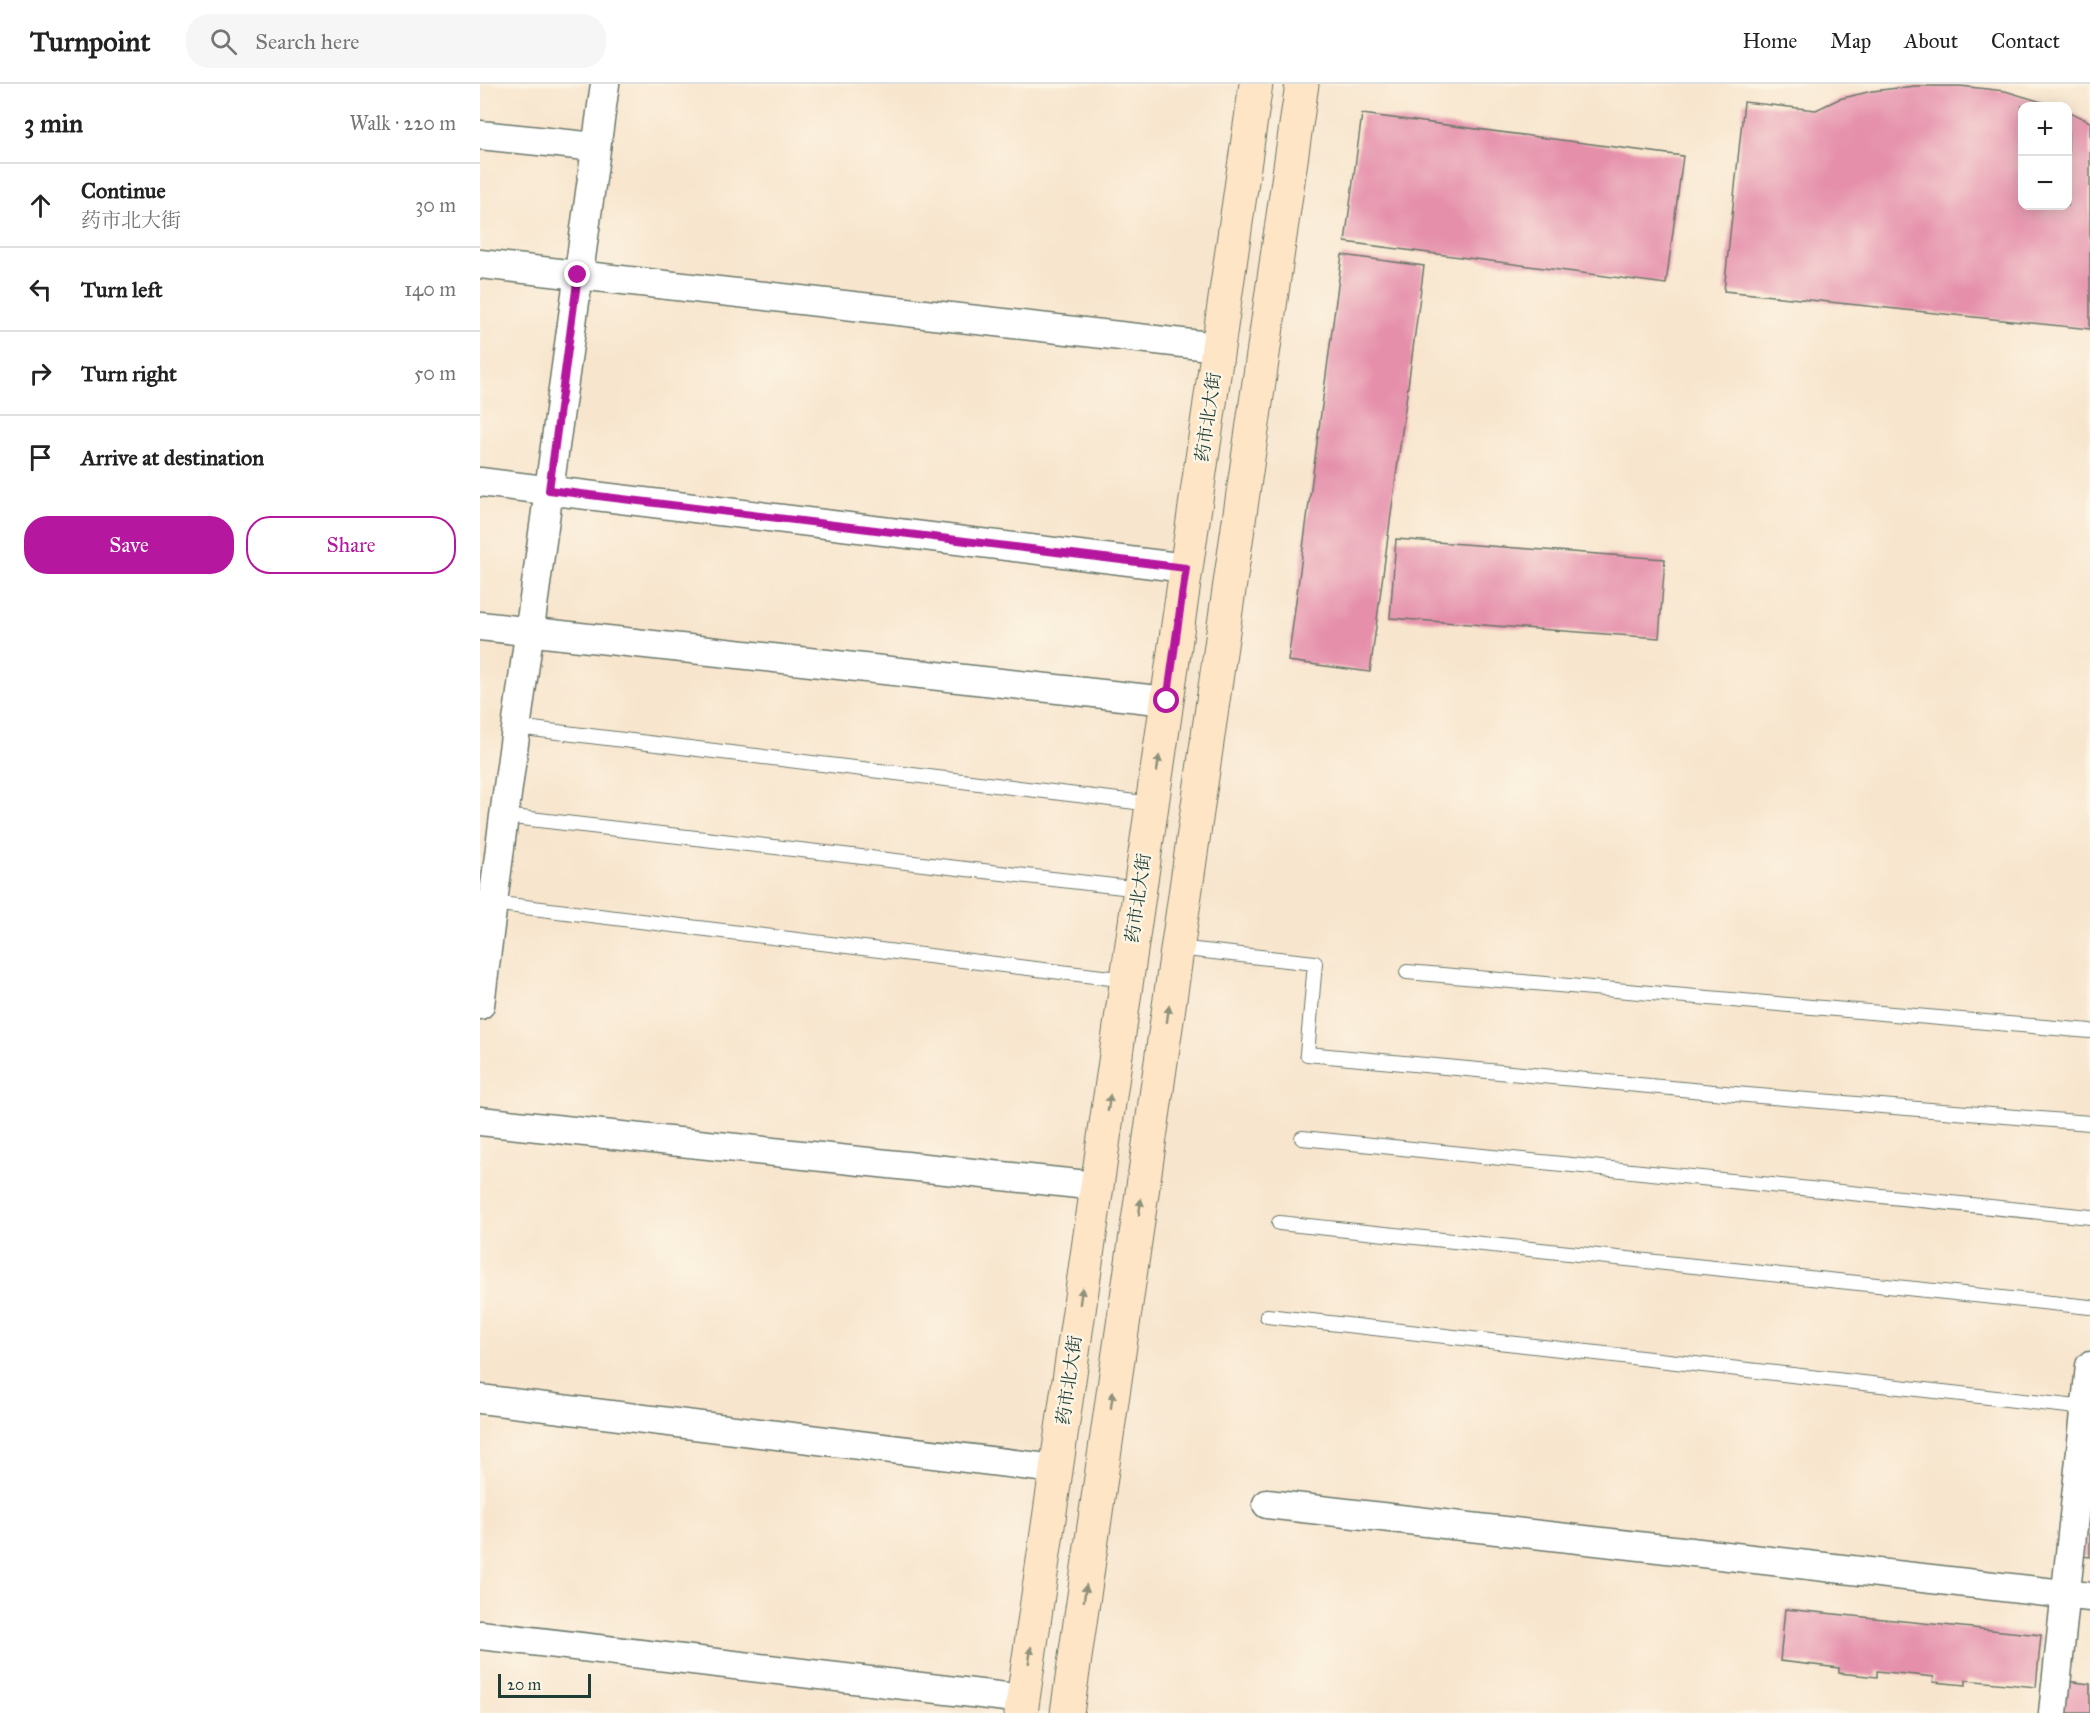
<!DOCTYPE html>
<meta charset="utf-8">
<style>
:root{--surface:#fff;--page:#f6f6f6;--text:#222;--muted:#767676;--line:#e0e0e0;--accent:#b5179e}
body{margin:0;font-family:"IM FELL Great Primer","Noto Serif SC",serif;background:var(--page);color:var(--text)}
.controls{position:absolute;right:18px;top:18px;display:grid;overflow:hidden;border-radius:12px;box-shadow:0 3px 15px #0003}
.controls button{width:54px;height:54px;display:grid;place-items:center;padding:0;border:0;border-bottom:2px solid var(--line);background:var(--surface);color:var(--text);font:30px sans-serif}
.scale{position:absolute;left:18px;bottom:15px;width:93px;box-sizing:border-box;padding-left:6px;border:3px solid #1f3d34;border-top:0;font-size:16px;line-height:21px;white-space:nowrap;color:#1f3d34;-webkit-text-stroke:4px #fcf5e5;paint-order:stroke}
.stop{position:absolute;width:18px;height:18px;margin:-14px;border:4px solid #b5179e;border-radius:50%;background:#fff}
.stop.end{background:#b5179e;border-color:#fff;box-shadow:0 2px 6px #0008}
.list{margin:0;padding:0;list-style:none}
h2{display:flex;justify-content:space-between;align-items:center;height:78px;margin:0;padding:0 24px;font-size:26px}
h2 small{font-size:20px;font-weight:400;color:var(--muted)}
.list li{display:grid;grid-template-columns:39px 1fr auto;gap:18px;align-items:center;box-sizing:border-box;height:84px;padding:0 24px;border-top:2px solid var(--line)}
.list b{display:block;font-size:22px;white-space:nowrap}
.list p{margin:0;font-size:20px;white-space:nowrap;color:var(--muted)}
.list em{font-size:20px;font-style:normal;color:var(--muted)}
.actions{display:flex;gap:12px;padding:18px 24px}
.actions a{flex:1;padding:14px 0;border:2px solid var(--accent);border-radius:24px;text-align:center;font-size:21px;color:var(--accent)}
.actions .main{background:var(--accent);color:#fff}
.icon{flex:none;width:33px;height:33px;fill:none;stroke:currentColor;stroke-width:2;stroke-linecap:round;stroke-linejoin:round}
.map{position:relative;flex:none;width:1610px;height:1629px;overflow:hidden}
header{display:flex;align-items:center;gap:36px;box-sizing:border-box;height:84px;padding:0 30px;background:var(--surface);border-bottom:2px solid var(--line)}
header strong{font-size:28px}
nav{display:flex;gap:33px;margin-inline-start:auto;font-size:21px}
.search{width:420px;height:54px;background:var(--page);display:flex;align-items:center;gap:15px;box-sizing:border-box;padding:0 21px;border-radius:24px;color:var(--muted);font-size:22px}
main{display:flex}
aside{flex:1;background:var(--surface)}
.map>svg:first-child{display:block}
.building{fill:#e58fab}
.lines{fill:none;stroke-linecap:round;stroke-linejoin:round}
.service-casing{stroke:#6b786a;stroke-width:16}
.minor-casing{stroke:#6b786a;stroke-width:31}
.secondary-casing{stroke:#6b786a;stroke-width:35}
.service{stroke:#fff;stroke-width:14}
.minor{stroke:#fff;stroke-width:28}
.secondary{stroke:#fee5c5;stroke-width:33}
.oneway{fill:#8e917c}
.route{stroke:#b5179e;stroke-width:8}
.labels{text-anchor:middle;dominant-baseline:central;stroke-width:5;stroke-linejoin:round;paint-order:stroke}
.street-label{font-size:18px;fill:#1f3d34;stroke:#fcf5e5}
</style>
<header>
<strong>Turnpoint</strong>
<div class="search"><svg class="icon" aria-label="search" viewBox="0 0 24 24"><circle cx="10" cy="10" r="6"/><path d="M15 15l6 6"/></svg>Search here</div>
<nav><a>Home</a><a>Map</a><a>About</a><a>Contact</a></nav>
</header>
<main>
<aside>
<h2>3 min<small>Walk · 220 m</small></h2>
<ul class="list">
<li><svg class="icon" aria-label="ahead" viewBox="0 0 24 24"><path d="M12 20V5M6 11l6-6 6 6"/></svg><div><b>Continue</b><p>药市北大街</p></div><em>30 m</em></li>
<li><svg class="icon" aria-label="left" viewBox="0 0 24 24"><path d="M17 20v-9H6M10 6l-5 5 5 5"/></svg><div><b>Turn left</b></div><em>140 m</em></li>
<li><svg class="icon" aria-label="right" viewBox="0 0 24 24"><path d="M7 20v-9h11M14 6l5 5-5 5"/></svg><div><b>Turn right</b></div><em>50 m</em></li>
<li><svg class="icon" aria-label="arrive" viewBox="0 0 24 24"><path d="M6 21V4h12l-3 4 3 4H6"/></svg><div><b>Arrive at destination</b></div></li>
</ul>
<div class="actions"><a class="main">Save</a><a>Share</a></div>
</aside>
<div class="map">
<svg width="1610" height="1629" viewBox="0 0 1610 1629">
<rect width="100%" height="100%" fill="#fcf5e5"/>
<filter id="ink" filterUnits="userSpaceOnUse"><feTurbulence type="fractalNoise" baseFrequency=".0167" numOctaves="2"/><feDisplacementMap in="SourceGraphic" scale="12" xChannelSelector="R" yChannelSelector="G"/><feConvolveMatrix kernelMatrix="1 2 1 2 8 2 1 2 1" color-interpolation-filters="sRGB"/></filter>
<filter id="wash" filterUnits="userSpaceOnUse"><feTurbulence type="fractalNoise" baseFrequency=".008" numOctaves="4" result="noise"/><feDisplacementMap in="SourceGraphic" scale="24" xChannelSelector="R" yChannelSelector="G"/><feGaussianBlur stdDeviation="1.35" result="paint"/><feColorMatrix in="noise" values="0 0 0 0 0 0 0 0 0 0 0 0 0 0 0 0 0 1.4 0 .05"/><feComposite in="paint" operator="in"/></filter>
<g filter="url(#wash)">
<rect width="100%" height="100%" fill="#f8e5cd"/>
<g id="blocks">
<g class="building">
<path d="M 1435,2 L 1480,2 L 1525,7 L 1575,22 L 1542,22 L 1542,122 L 1588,122 L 1588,27 L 1610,38 L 1610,245 L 1244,207 L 1264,18 L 1336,26 L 1359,15 L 1392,7 Z"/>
<path d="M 882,30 L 1203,72 L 1186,200 L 865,158 Z"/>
<path d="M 862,171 L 944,182 L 890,588 L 808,577 Z"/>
<path d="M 916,455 L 1185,475 L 1179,554 L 910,534 Z"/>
<path d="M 1607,1424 L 1610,1425 L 1610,1473 L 1602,1472 Z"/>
<path d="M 1305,1525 L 1561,1551 L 1556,1603 L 1486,1596 L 1486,1601 L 1453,1598 L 1454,1593 L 1397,1587 L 1397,1593 L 1359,1589 L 1359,1584 L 1300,1577 Z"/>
<path d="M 1585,1597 L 1610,1600 L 1610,1629 L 1581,1629 Z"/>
</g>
</g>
</g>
<g filter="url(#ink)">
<use href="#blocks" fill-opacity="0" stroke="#6b786a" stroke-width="1.5"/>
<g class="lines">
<defs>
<g id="service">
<path d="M 36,643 L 672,720"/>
<path d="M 24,732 L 660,805"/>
<path d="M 12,819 L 647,896"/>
<path d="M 697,864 L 835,879 L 827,970 L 1255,1010 L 1610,1039"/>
<path d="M 927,888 L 1610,947"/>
<path d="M 822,1054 L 1610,1133"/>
<path d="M 799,1139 L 1610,1223"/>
<path d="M 787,1232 L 1606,1324"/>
</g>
<g id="minor">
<path d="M 0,51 L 116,63"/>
<path d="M 0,180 L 738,263"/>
<path d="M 0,398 L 706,484"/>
<path d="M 0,542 L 687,617"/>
<path d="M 0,921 L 24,732 L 125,0"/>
<path d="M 0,1037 L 617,1102"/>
<path d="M 0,1315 L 576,1385"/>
<path d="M 787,1420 L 1610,1513"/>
<path d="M 0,1551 L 543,1615"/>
<path d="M 1573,1629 L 1610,1282"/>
</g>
<g id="secondary">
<path d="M 541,1629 L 776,0"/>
<path d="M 587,1629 L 822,0"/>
</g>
</defs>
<use href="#service" class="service-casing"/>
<use href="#minor" class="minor-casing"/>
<use href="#secondary" class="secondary-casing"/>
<use href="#service" class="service"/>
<use href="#minor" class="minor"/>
<use href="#secondary" class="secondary"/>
</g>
<defs><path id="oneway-solid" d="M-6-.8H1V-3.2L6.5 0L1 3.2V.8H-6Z" transform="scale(1.5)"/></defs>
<g class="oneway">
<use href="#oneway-solid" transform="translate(678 680) rotate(-82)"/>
<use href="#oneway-solid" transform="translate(688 930) rotate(-82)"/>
<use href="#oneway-solid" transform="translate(629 1019) rotate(-82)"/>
<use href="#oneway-solid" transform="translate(660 1123) rotate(-82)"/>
<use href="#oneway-solid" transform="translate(601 1212) rotate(-82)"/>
<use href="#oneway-solid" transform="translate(632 1316) rotate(-82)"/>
<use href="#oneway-solid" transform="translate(605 1509) rotate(-82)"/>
<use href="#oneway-solid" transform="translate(550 1571) rotate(-82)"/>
</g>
</g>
<g class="lines" filter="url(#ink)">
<path class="route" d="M 98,191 L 69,406 L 706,484 L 687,617"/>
</g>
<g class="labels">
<g class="street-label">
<text transform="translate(728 333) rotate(-82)">药市北大街</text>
<text transform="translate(658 814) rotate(-82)">药市北大街</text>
<text transform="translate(589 1296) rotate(-82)">药市北大街</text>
</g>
</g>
</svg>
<div class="controls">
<button>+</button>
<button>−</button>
</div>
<div class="scale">20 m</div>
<div class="stop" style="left:687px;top:617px"></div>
<div class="stop end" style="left:98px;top:191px"></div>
</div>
</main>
